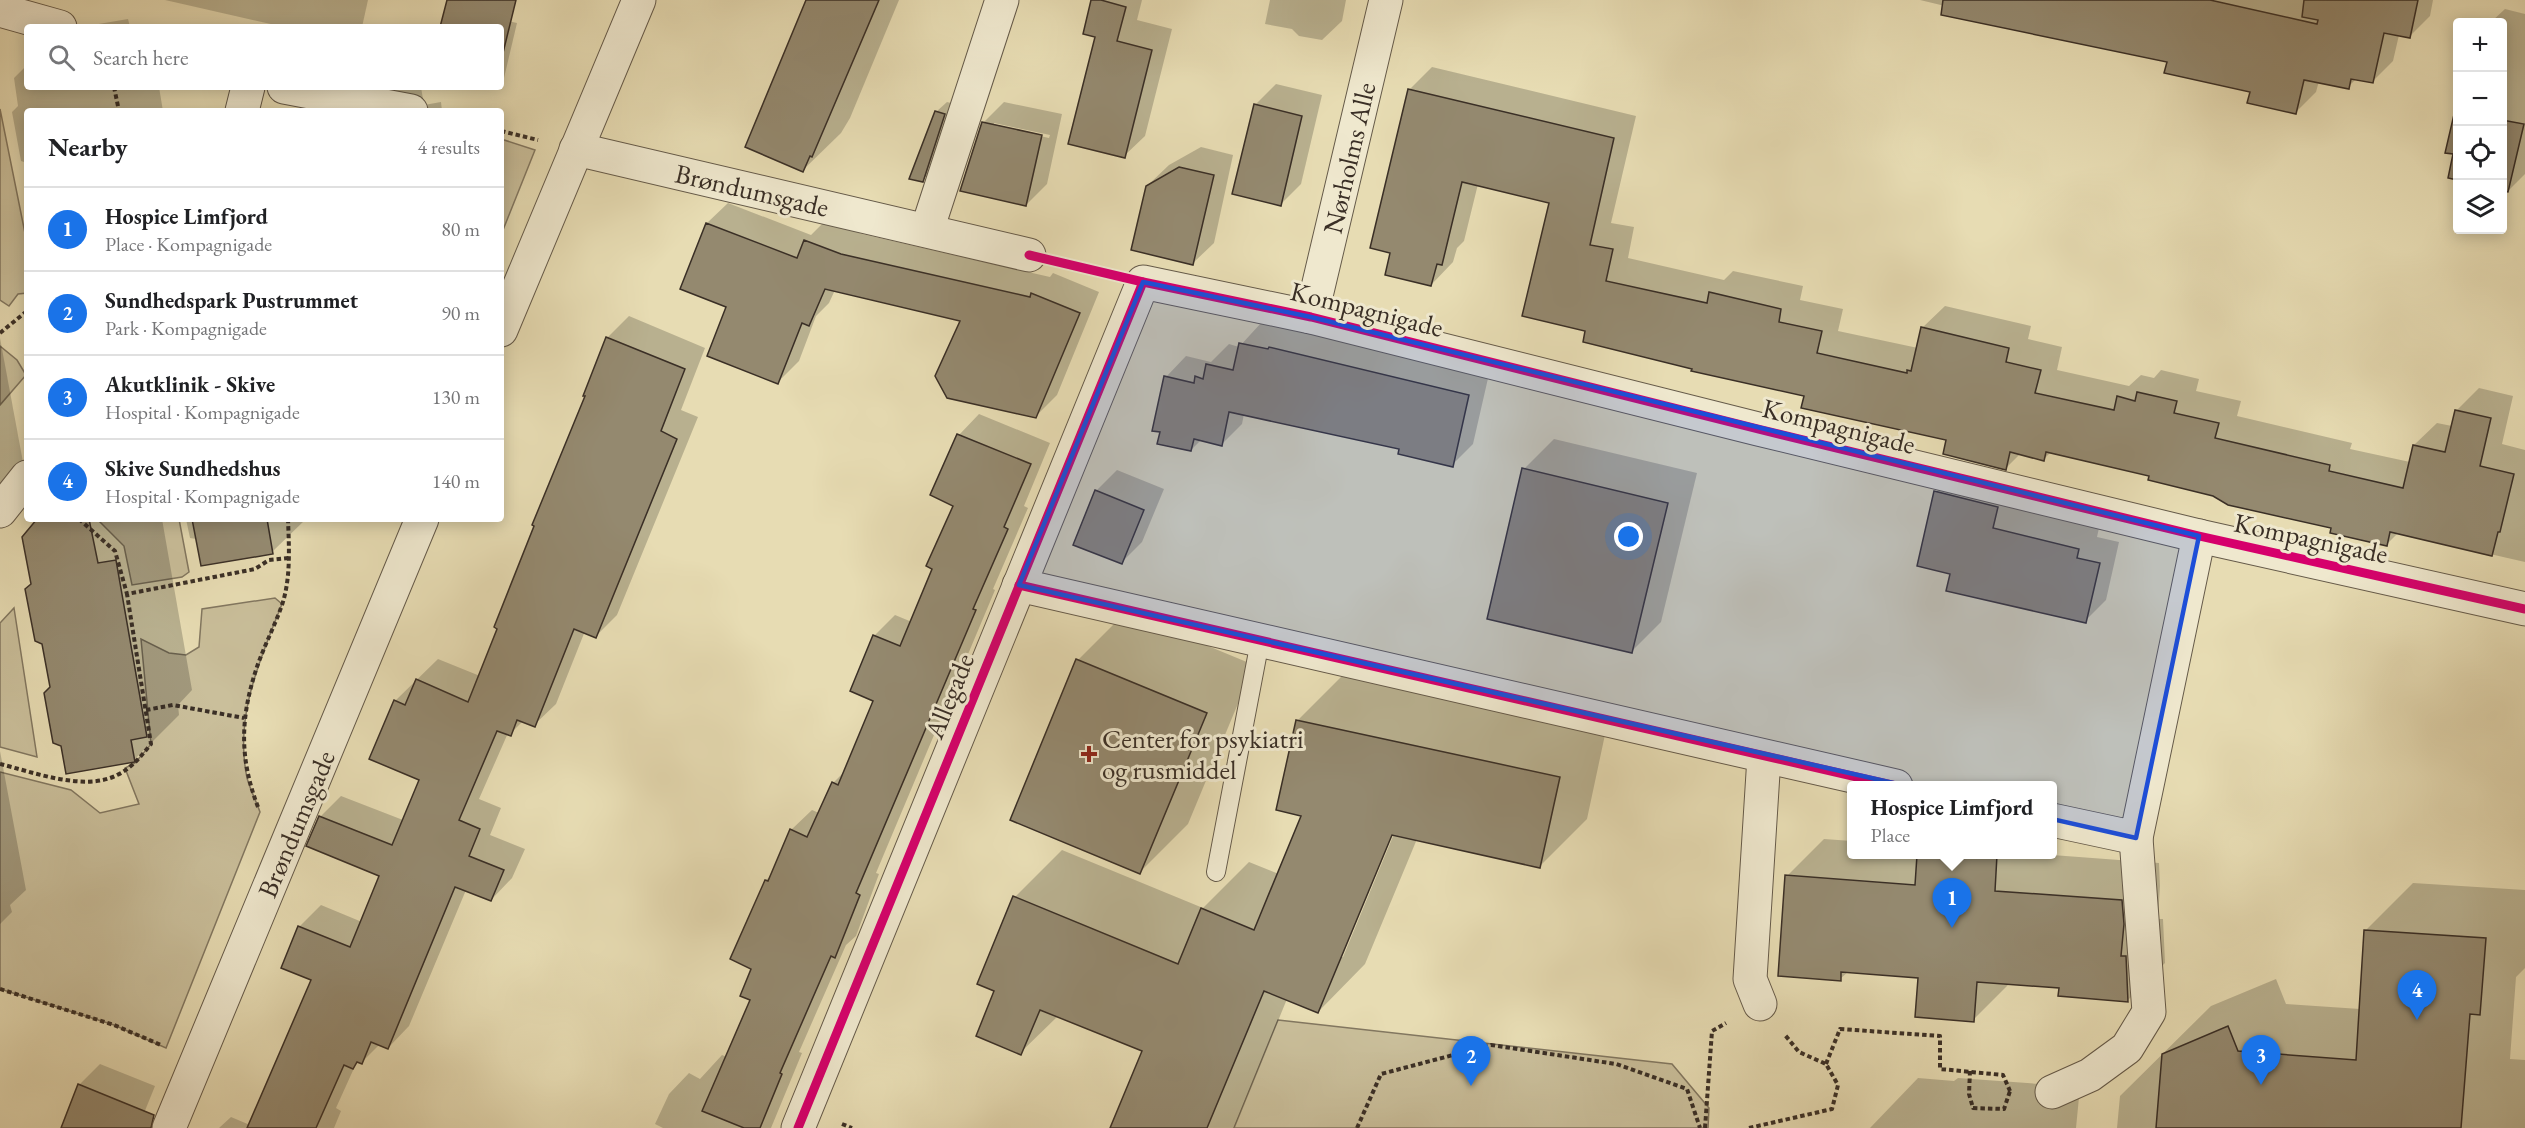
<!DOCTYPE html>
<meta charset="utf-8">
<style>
:root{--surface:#fff;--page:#f2f2f2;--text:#202124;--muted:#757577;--line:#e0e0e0;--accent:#1a73e8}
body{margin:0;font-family:"EB Garamond",serif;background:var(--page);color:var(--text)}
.controls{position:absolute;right:18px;top:18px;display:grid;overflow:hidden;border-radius:6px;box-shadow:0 3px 15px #0003}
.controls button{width:54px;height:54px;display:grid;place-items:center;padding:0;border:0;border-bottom:2px solid var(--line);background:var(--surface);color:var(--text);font:30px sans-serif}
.you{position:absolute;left:1629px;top:537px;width:21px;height:21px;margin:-15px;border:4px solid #fff;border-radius:50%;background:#1a73e8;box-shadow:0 0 0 9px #1a73e833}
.badge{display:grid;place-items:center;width:39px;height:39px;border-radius:50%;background:var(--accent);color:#fff;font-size:20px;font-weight:700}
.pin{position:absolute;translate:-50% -50px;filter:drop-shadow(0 2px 3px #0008)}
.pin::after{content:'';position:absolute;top:32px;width:21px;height:18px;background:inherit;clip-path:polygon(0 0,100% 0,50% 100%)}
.popup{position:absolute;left:1847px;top:781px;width:210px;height:78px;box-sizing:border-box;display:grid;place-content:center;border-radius:6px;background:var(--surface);filter:drop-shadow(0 2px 4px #0005);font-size:20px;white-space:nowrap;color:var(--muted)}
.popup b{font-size:22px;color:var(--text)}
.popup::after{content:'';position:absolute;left:50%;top:100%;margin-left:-12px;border:12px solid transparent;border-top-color:var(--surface)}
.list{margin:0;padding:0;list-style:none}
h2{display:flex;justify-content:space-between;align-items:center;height:78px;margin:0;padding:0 24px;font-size:26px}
h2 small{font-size:20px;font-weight:400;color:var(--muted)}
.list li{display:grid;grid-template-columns:39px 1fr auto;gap:18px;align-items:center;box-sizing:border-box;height:84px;padding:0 24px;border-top:2px solid var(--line)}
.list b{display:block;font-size:22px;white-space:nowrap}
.list p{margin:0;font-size:20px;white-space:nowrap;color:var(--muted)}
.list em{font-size:20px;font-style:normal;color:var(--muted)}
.icon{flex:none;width:33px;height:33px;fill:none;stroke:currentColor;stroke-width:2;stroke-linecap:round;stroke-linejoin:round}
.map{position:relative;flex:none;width:2525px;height:1128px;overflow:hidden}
.search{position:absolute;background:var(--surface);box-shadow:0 3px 15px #0003;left:24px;top:24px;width:480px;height:66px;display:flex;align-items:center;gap:15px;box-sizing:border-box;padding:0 21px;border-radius:6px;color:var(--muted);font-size:22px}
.panel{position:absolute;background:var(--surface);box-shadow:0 3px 15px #0003;left:24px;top:108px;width:480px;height:414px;border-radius:6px}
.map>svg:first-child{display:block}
.green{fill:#cabf9b;stroke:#827760;stroke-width:1.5}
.shadow{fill:#0003;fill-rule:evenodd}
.building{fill:#94896f;stroke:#3a2f26;stroke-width:1.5}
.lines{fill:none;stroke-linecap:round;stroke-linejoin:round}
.service-casing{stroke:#655a49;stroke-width:20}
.minor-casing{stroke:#655a49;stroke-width:35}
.path{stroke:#3a2f26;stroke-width:4;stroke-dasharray:4.5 3;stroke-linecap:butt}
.service{stroke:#efe8ce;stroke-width:18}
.minor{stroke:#efe8ce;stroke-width:33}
.cycleway-casing{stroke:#efe8ce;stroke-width:13}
.cycleway{stroke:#d6006c;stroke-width:9}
.marked{fill:#1d4ed8;fill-opacity:0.2;stroke:#1d4ed8;stroke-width:4.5;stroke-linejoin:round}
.poi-dot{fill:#8f2418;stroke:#efe8ce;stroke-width:2}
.labels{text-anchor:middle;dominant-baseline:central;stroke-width:6;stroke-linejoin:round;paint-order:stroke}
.street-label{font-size:27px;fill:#3a2f26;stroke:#efe8ce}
.poi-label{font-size:27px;fill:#3a2f26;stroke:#efe8ce;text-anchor:start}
</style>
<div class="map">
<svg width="2525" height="1128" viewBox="0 0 2525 1128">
<rect width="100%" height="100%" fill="#e7dcb3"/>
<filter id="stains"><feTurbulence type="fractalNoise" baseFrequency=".00333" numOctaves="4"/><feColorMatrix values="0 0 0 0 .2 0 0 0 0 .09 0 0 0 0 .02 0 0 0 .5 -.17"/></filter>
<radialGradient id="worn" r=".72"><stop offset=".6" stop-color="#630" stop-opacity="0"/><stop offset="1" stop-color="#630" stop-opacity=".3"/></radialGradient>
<g class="green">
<path d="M 0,109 L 27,243 L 27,293 L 18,294 L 9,306 L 0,300 Z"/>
<path d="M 501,139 L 535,150 L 501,235 Z"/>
<path d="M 0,346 L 17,360 L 26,375 L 0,405 Z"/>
<path d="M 97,519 L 179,519 L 189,572 L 182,577 L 132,585 L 124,546 Z"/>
<path d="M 275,598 L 282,604 C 260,660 234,716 247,778 C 250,789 256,801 260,812 L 166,1048 L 114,1025 L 0,989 L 0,772 L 71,790 L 100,813 L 139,804 L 125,768 L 135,763 L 151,744 L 141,639 L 169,653 L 186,655 L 199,647 L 202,609 Z"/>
<path d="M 14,608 L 37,757 L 0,747 L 0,623 Z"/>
<path d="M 1278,1020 L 1672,1064 L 1709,1108 L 1708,1128 L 1234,1128 Z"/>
</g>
<g class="shadow">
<path d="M 165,0 L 368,0 L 362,27 L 284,27 Z"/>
<path d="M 808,0 L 899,0 L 850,118 L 841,133 L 803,170 Z"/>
<path d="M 1093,0 L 1142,0 L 1137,20 L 1172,29 L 1145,136 L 1124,156 L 1097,36 Z"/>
<path d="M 1270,0 L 1346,0 L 1342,21 L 1322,40 L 1299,36 L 1292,29 L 1265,24 Z"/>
<path d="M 1920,0 L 2433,0 L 2430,16 L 2409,37 L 2399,35 L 2393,61 L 2373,81 L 2357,78 L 2348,87 L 2319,81 L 2316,92 L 2296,112 L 2251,91 L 2169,61 L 2044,33 L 2042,36 L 2001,27 L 2003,20 Z"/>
<path d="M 2505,9 L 2525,14 L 2525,174 L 2508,191 L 2502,189 L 2502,22 L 2491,22 Z"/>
<path d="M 479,15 L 517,23 L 504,78 L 501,81 L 501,27 L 468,27 Z"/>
<path d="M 128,19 L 130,27 L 81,27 Z"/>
<path d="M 27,65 L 27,87 L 159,87 L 163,111 L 27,111 L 27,163 L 21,161 L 12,112 L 18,106 L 14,78 Z"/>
<path d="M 1432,67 L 1636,116 L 1611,223 L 1634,227 L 1628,258 L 1724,280 L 1733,271 L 1803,286 L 1800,300 L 1843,309 L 1838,331 L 1918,348 L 1922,328 L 1945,306 L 2031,326 L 2028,339 L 2062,347 L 2057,370 L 2129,386 L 2141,375 L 2154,378 L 2161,370 L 2199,379 L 2196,391 L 2241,401 L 2237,416 L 2352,443 L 2350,449 L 2410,462 L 2414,445 L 2437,423 L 2452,426 L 2456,411 L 2479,388 L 2513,396 L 2502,444 L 2525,450 L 2525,562 L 2398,533 L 2387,544 L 2151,475 L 2052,451 L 2044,459 L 2020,454 L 2006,468 L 1948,439 L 1805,395 L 1694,368 L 1587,330 L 1550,202 L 1478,184 L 1464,241 L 1457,248 L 1453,262 L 1431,285 L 1392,252 L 1409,90 Z"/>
<path d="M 1276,84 L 1322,95 L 1301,184 L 1280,205 L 1255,105 Z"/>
<path d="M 409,87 L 421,87 L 424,105 L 441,102 L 442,111 L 339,111 L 352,97 Z"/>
<path d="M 947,102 L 955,104 L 933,170 L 922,180 L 936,112 Z"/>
<path d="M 1004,102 L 1062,114 L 1047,184 L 1026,205 L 983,123 ZM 994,123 L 1050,135 L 1049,138 L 994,126 Z"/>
<path d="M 2458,110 L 2458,179 L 2449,177 L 2455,153 Z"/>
<path d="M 1201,147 L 1233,155 L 1214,243 L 1193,263 L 1147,186 L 1169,165 Z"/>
<path d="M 728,203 L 811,235 L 826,220 L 862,234 L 1050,277 L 1053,273 L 1099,292 L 1057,395 L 1036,416 L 962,320 L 835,290 L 829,303 L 816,316 L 799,361 L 778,382 L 728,306 L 707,223 Z"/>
<path d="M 629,316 L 705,348 L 681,410 L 698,417 L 617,615 L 596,636 L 585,631 L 556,704 L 534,725 L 523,721 L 510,734 L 508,733 L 479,799 L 501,808 L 490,835 L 525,849 L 512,878 L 491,900 L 466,890 L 409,1026 L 388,1048 L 380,1044 L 362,1062 L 359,1061 L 355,1066 L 336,1108 L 341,1111 L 334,1128 L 219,1128 L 231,1117 L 250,1125 L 313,979 L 299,927 L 321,905 L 362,922 L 381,875 L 320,817 L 341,796 L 403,820 L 421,780 L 395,701 L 438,659 L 480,676 L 607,338 Z"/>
<path d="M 1261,323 L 1291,327 L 1489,374 L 1473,444 L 1452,465 L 1401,448 L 1244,414 L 1242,424 L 1222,444 L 1201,440 L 1191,450 L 1166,377 L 1186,356 L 1211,362 L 1229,344 L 1239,347 Z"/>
<path d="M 0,338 L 25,473 L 0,498 Z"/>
<path d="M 979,414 L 1050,443 L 1024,506 L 1028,508 L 993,589 L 995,590 L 876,873 L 879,874 L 856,936 L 846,945 L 799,1052 L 802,1053 L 771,1128 L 663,1128 L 655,1124 L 669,1094 L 689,1073 L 700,1079 L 722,1055 L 727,1057 L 752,999 L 753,968 L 766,880 L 773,874 L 791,830 L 812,810 L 819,813 L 833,783 L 846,770 L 875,700 L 874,636 L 895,615 L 912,622 L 934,568 L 955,505 L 959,435 Z"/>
<path d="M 1554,439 L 1697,473 L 1661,622 L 1631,652 L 1524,469 Z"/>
<path d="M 1117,470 L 1164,489 L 1142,542 L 1122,562 L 1096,491 Z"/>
<path d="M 1956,471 L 2099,528 L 2097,537 L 2119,542 L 2106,600 L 2085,621 L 1952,573 L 1936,492 Z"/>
<path d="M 39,519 L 162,519 L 192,690 L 178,705 L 179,715 L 134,760 L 51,688 L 32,583 Z"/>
<path d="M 186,519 L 306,519 L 272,552 L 190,538 Z"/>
<path d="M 1126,612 L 1254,665 L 1188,824 L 1140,872 L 1078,660 Z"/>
<path d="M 1344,674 L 1606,730 L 1587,819 L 1540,866 L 1417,839 L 1365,964 L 1318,1012 L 1287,999 L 1234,1128 L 1112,1128 L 1144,1050 L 1058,1016 L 1020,1053 L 996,990 L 1015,897 L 1062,850 L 1203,908 L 1249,862 L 1279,874 L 1304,815 L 1297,721 ZM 1393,828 L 1396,829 L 1343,957 L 1340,957 Z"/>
<path d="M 0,751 L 26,890 L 10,905 L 12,912 L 0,924 Z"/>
<path d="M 1824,839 L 1852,841 L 1852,854 L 2039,854 L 2159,863 L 2160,886 L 2158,919 L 2163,919 L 2165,963 L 2128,1000 L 2061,987 L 2010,983 L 1973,1020 L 1919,976 L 1849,971 L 1840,979 L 1787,876 Z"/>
<path d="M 2413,883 L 2525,890 L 2525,968 L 2516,977 L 2510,1059 L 2525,1060 L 2525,1128 L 2117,1128 L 2120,1096 L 2211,1006 L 2276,979 L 2286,1004 L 2360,1009 L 2365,931 Z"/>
<path d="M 100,1064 L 155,1086 L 138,1128 L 63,1128 L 79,1085 Z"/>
<path d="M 1918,1078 L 1954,1081 L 1958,1078 L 2080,1087 L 2076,1128 L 1870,1128 Z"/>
</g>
<g class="building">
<path d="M 447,0 L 516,0 L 501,61 L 501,27 L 440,27 Z"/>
<path d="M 806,0 L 879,0 L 812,157 L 810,156 L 803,172 L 745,147 Z"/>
<path d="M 1091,0 L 1101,0 L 1126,7 L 1117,41 L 1152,50 L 1125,158 L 1068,144 L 1095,37 L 1083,34 Z"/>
<path d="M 1943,0 L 2210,0 L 2317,24 L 2318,20 L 2302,17 L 2304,0 L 2418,0 L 2410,38 L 2384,33 L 2373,83 L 2351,79 L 2349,89 L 2304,80 L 2296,114 L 2247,103 L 2250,92 L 2164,73 L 2167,62 L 1941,15 Z"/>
<path d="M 1408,89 L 1614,138 L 1590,245 L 1613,249 L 1606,281 L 1707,303 L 1709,292 L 1781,309 L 1779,322 L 1822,331 L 1817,353 L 1907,373 L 1907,370 L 1911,371 L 1921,327 L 2009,348 L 2006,362 L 2041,370 L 2035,393 L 2114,410 L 2117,396 L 2135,401 L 2137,392 L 2177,401 L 2174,413 L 2219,423 L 2215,438 L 2330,465 L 2329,471 L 2403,488 L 2413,445 L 2445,452 L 2455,410 L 2491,418 L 2480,466 L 2514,474 L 2500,532 L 2498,532 L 2492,556 L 2390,532 L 2387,546 L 2330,533 L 2331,528 L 2228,505 L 2213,496 L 2148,480 L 2149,476 L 2046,452 L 2044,461 L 2010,452 L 2006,470 L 1943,454 L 1946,440 L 1801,408 L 1804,396 L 1691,371 L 1692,369 L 1583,342 L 1585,331 L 1522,316 L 1549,203 L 1462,182 L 1442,265 L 1437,264 L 1431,286 L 1385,275 L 1390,253 L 1370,248 Z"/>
<path d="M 1254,104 L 1302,116 L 1281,206 L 1232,194 Z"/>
<path d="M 2455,110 L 2457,111 L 2457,180 L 2448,178 L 2453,154 L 2445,153 Z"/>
<path d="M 935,111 L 945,114 L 923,182 L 909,179 Z"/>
<path d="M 2502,120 L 2524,124 L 2508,192 L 2502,191 Z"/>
<path d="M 982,122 L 1042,135 L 1026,206 L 960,191 Z"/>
<path d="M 1179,167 L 1214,175 L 1193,265 L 1131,250 L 1146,186 Z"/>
<path d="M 706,223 L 797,258 L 804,240 L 841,254 L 1030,297 L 1031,293 L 1080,313 L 1036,418 L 947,398 L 935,376 L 960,321 L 825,289 L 809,326 L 802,323 L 778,384 L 707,356 L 726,307 L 680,289 Z"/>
<path d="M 606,337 L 685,369 L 661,431 L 677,439 L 596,638 L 574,629 L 535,727 L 517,720 L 511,736 L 497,731 L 459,820 L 480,829 L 469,856 L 504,870 L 491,901 L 455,887 L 388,1049 L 371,1042 L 362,1064 L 357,1062 L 353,1069 L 344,1065 L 316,1128 L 247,1128 L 311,980 L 281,968 L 298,926 L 350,947 L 379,876 L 306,846 L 319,816 L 392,845 L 419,780 L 369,759 L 394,700 L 405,705 L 416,679 L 468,702 L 497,629 L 494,627 L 534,526 L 532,525 L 585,396 L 583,396 Z"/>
<path d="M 1239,343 L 1268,349 L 1269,347 L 1469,395 L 1453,467 L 1398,454 L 1399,449 L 1229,412 L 1222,446 L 1194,439 L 1191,451 L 1157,444 L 1160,432 L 1152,431 L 1164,376 L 1194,383 L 1195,376 L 1203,379 L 1206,364 L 1233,370 Z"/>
<path d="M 957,434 L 1031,464 L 1004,527 L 1008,529 L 973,609 L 976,610 L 856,893 L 860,895 L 835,958 L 831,956 L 780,1073 L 782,1074 L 760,1128 L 744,1128 L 702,1111 L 750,1000 L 740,996 L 751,969 L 730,959 L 765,880 L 768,881 L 790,829 L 807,837 L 832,782 L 838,785 L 873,701 L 850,691 L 873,635 L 900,646 L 932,569 L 926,566 L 953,506 L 930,495 Z"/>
<path d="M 1522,468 L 1668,503 L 1632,653 L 1487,619 Z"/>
<path d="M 1095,490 L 1144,510 L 1122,564 L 1073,545 Z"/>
<path d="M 1934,491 L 1998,507 L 1993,528 L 2079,549 L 2077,558 L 2100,563 L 2086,623 L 1946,591 L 1950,574 L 1917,566 Z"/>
<path d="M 37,519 L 89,519 L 98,563 L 116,560 L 147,737 L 131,740 L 135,762 L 66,774 L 61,746 L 53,743 L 44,693 L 50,687 L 42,644 L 35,641 L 25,589 L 31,584 L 22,537 Z"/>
<path d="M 192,519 L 267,519 L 273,554 L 201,566 Z"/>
<path d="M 1076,659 L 1207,713 L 1140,874 L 1010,820 Z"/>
<path d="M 1296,720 L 1560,777 L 1540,868 L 1392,835 L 1318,1013 L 1264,991 L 1207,1128 L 1110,1128 L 1142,1051 L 1040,1010 L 1021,1055 L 976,1036 L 994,991 L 977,984 L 1013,896 L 1178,964 L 1201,908 L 1254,930 L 1301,816 L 1276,810 Z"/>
<path d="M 1917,855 L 1997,855 L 1995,891 L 2122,900 L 2124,924 L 2121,956 L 2126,956 L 2128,1002 L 2058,996 L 2059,988 L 1977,982 L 1974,1022 L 1915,1017 L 1918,978 L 1841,972 L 1841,981 L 1778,976 L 1785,875 L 1915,885 Z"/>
<path d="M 2364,930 L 2486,938 L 2480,1015 L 2470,1014 L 2461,1128 L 2156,1128 L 2162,1054 L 2228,1026 L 2238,1051 L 2356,1060 Z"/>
<path d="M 78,1084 L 154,1115 L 151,1128 L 61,1128 Z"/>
</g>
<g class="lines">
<defs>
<path id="service" d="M 1216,872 L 1260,641"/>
<g id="minor">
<path d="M 3,11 L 60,27"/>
<path d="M 284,87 L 411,111"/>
<path d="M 242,111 L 248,87"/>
<path d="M 576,149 L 1029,255"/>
<path d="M 927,230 L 1002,0"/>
<path d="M 1311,317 L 1386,0"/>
<path d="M 501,330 L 639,0"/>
<path d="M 0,511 L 27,477"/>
<path d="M 1019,585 L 1896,786"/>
<path d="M 2052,820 L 2136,838 L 2199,536"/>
<path d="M 1760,1004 L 1750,979 L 1764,757"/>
<path d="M 2052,1092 L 2090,1075 L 2127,1048 L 2149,1012 L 2136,838"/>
<path d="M 169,1128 L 422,519"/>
<path d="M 798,1128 L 1143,282 L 1311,317 L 1758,429 L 2199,536 L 2525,609"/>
</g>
</defs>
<use href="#service" class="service-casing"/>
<use href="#minor" class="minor-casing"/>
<g class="path">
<path d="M 114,87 L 119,111"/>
<path d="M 501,131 L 538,140"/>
<path d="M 0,333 L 27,311"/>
<path d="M 79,519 L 115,551 L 127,594 L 255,569 L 269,560 L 289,558"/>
<path d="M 146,710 L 173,705 L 244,718"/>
<path d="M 0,764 C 33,772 85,792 117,775 C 132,768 141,756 151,744 L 127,594"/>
<path d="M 258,807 C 240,760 240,721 255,673 C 262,650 274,628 282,605 C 291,578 289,547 288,519"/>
<path d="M 0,989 L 114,1025 L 161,1045"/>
<path d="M 1826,1064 L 1840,1029 L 1940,1036 L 1940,1069 L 2003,1075 L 2010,1091 L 2013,1091"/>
<path d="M 1970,1071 L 1969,1094 L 1973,1108 L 2004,1109 L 2010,1091"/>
<path d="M 842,1124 L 852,1128"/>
<path d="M 1357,1128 L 1381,1074 L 1491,1045 L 1616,1064 L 1687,1089 L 1700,1128"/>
<path d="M 1705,1128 L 1712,1031 L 1726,1023"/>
<path d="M 1749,1128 L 1832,1109 L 1838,1085 L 1826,1064 L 1799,1052 L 1785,1035"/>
</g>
<use href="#service" class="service"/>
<use href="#minor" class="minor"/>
<defs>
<g id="cycleway">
<path d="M 1029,255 L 1143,282 L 1311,317 L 1758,429 L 2199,536 L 2525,609"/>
<path d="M 1019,585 L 1896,786"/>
<path d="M 798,1128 L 1143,282"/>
</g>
</defs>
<use href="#cycleway" class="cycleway-casing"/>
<use href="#cycleway" class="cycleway"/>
</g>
<path class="marked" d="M 1143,282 L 1311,317 L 2199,536 L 2136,838 L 1019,585 Z"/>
<path class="poi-dot" d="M1086 745h6v6h6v6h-6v6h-6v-6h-6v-6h6z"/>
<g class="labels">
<g class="street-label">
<text transform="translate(1349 158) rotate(-77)">Nørholms Alle</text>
<text transform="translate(752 190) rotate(13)">Brøndumsgade</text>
<text transform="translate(1367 309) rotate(14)">Kompagnigade</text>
<text transform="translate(1839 426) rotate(14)">Kompagnigade</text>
<text transform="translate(2311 538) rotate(12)">Kompagnigade</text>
<text transform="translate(949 696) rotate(-68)">Allegade</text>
<text transform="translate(296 824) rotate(-67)">Brøndumsgade</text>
</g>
<g class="poi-label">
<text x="1102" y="738">Center for psykiatri<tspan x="1102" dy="31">og rusmiddel</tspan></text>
</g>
</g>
<rect width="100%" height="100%" filter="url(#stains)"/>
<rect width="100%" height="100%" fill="url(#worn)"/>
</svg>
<div class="controls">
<button>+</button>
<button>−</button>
<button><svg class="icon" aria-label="locate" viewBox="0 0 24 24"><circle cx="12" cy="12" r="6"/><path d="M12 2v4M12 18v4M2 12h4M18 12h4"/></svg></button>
<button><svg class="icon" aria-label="layers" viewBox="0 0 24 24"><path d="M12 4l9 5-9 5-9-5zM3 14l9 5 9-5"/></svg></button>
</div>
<div class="you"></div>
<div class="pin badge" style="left:1952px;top:928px">1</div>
<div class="popup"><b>Hospice Limfjord</b>Place</div>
<div class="pin badge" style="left:1471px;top:1086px">2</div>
<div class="pin badge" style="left:2261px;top:1085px">3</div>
<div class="pin badge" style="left:2417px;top:1020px">4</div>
<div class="search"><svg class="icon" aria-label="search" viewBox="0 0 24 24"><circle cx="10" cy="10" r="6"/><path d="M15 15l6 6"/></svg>Search here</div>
<section class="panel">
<h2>Nearby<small>4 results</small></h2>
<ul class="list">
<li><span class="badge">1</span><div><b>Hospice Limfjord</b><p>Place · Kompagnigade</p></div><em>80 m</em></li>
<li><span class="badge">2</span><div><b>Sundhedspark Pustrummet</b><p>Park · Kompagnigade</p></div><em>90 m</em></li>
<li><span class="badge">3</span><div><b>Akutklinik - Skive</b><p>Hospital · Kompagnigade</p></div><em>130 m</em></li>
<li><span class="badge">4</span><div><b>Skive Sundhedshus</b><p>Hospital · Kompagnigade</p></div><em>140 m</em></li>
</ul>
</section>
</div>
